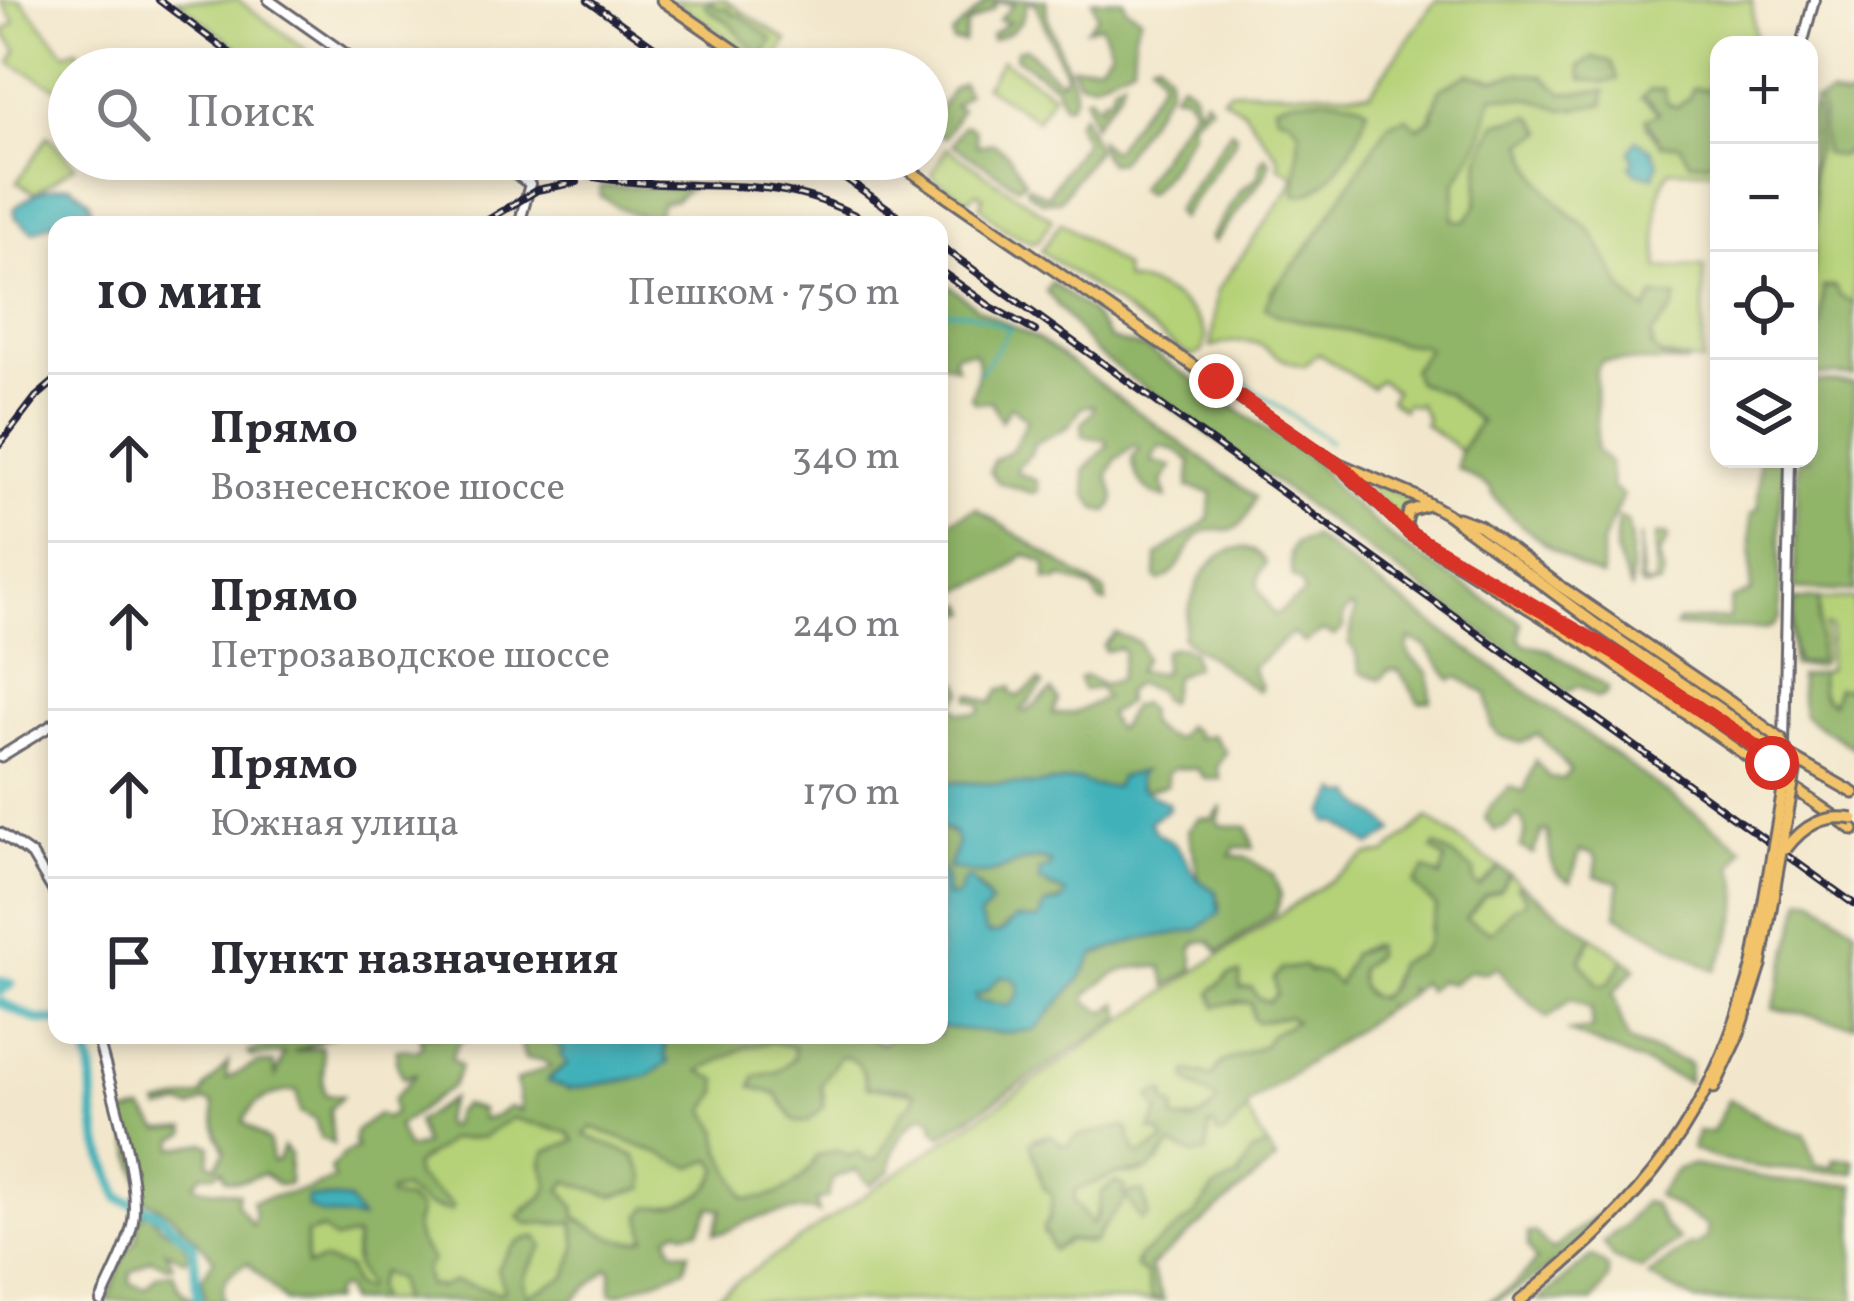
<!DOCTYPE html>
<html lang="ru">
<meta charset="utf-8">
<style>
:root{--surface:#fff;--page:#f2f2f3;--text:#2b2b33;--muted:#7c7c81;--line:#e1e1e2}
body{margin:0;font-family:Vollkorn,serif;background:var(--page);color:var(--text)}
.controls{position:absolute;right:36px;top:36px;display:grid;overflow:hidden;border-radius:24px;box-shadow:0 6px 18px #0003}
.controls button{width:108px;height:108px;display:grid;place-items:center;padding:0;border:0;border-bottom:3px solid var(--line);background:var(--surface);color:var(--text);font:60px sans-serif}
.stop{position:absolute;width:36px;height:36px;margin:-27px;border:9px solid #d93025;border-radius:50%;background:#fff}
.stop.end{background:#d93025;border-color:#fff;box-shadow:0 3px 12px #0008}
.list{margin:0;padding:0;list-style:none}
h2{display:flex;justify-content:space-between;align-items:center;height:156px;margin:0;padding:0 48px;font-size:51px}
h2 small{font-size:39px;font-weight:400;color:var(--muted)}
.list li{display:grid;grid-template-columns:78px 1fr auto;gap:36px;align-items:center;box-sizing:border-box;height:168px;padding:0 48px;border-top:3px solid var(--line)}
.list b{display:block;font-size:45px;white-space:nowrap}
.list p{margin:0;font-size:39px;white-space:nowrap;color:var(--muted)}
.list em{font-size:39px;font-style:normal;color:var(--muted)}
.icon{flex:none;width:66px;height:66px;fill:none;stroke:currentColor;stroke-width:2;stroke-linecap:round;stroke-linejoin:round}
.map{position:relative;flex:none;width:1854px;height:1301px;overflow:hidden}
.search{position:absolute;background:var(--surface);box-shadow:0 6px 18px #0003;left:48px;top:48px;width:900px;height:132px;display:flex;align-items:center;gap:30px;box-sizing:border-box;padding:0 42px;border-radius:66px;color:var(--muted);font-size:45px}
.panel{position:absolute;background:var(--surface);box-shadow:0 6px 18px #0003;left:48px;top:216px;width:900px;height:828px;border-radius:24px}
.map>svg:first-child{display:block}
.green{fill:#b5d278;stroke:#6c7a5a;stroke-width:3}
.forest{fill:#90b468;stroke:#596b52;stroke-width:3;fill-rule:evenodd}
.water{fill:#41b1b9;stroke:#326a7a;stroke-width:3;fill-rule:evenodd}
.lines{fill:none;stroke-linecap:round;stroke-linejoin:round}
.stream{stroke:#41b1b9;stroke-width:3}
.river{stroke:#41b1b9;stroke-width:10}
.tertiary-casing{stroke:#6b676e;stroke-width:14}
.primary-casing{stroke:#6b676e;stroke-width:15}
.tertiary{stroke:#fff;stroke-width:8}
.primary{stroke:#f2c36a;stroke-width:9}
.rail-casing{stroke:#22223b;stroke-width:8}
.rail{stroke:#fcf5e5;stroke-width:3;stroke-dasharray:9;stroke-linecap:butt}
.primary-bridge-casing{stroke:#6b676e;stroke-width:15;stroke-linecap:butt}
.primary-bridge{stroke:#f2c36a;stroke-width:9}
.route{stroke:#d93025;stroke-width:15}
</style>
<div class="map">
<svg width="1854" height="1301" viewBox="0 0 1854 1301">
<rect width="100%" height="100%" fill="#fcf5e5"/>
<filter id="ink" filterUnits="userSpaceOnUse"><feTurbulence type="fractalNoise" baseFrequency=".00833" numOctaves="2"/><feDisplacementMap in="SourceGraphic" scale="24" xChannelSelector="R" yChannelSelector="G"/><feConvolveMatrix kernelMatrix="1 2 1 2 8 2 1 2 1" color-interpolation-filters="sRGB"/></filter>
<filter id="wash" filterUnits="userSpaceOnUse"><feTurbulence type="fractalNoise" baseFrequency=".004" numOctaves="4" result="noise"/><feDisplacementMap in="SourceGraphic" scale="48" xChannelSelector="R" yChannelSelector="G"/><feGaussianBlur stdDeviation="2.7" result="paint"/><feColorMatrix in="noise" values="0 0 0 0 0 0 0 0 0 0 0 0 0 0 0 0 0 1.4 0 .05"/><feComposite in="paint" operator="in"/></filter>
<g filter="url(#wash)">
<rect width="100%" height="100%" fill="#f2e7cc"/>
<g class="green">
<path d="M 0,0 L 21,0 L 65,53 L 77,49 L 83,60 L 79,69 L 69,69 L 66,93 L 10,63 L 17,50 L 3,32 L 15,22 Z"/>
<path d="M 176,0 L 238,0 L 333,69 L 265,69 Z"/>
<path d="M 673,0 L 725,0 L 787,41 L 777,58 L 792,69 L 773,69 Z"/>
<path d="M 1436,0 L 1752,0 L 1756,45 L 1719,45 L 1719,90 L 1693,88 L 1689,98 L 1677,107 L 1643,98 L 1660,114 L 1646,125 L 1656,139 L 1680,145 L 1690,162 L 1708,162 L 1719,156 L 1719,170 L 1669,170 C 1651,199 1658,235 1658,268 L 1704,266 L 1703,363 L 1654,353 L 1652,334 L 1662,318 L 1638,306 L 1621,287 L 1590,230 L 1550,197 L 1533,170 L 1524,143 L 1496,123 L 1480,158 L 1477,204 L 1466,221 L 1453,221 L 1455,184 L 1481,139 L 1493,96 L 1533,99 L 1576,110 L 1604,92 L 1563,93 L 1542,76 L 1520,73 L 1497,79 L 1468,74 L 1440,89 L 1430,119 L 1417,128 L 1390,124 C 1350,179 1319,242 1271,291 L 1277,315 L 1399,343 L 1422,345 L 1429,350 L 1412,370 L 1417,382 L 1447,394 L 1479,422 L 1460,450 L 1424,424 L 1427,419 L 1418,403 L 1414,406 L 1406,403 L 1402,409 L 1390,400 L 1395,391 L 1379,380 L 1371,388 L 1318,353 L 1304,366 C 1260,359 1273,329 1211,347 L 1217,291 L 1289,189 L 1294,175 L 1279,167 L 1279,158 L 1243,110 L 1222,97 L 1229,91 L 1239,90 L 1370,93 Z"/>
<path d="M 1002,60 L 1053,94 L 1037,120 L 985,86 Z"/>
<path d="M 1813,101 L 1854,102 L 1854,308 L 1822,334 L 1809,333 Z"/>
<path d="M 48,136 L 75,166 L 35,193 L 17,182 Z"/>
<path d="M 947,148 L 1052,219 L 1039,240 L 1032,243 L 1003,228 L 980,206 L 983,196 L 977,192 L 968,200 L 934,178 L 932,173 Z"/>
<path d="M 1061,222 L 1123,267 L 1125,280 C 1155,282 1196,305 1206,337 L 1203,351 L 1192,357 L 1182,351 L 1041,251 Z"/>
<path d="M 1371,483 L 1416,501 L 1403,522 L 1367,487 Z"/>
<path d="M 1791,599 L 1854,599 L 1854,688 L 1849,685 L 1834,704 C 1819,695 1819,688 1821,672 L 1828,670 L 1830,627 L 1825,626 L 1824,659 L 1818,666 L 1793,666 Z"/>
<path d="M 1428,818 L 1500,868 L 1479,888 L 1446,860 L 1441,877 L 1432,873 L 1414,883 L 1438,908 L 1429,929 L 1429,941 L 1418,954 L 1397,964 L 1384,995 L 1373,998 L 1360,986 L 1358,969 L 1375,955 L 1369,945 L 1352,954 L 1338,985 C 1323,974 1302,963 1281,970 L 1277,994 L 1269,1002 C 1249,995 1236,978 1215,987 L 1231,1003 L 1251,1003 L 1257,1022 L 1289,1016 L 1295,1016 L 1295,1021 L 1270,1035 L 1264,1045 L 1221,1063 L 1212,1077 L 1202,1073 L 1195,1087 L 1219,1101 C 1207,1118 1193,1122 1174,1119 L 1174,1114 L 1157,1106 L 1159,1116 L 1150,1129 L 1160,1132 L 1165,1141 L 1140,1155 L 1135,1152 L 1128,1129 C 1104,1127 1083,1136 1064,1146 L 1050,1135 L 1034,1138 L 1052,1196 L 1053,1207 L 1043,1233 L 1059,1247 L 1068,1240 L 1090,1244 C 1103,1233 1113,1209 1127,1198 L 1133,1207 L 1147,1208 L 1143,1191 L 1121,1195 L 1122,1190 L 1115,1182 L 1105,1189 L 1092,1225 L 1074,1201 L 1075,1190 L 1117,1174 L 1139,1174 L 1158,1163 L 1171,1145 L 1195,1155 L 1208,1147 L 1209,1125 L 1214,1125 L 1218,1134 L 1247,1111 L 1267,1146 L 1251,1158 L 1238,1177 L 1215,1188 L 1194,1217 L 1135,1262 L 1136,1267 L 1146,1274 L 1152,1297 L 1157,1301 L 708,1301 L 1368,855 L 1385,854 Z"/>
<path d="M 1509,874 L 1521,885 L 1517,887 L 1526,898 L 1525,903 L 1491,933 L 1466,919 L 1484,896 L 1500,890 Z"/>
<path d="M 1592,936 L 1625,959 L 1608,984 L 1599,985 L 1580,962 Z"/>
<path d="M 772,1042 L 795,1047 L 794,1058 L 777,1072 L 766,1073 L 753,1087 L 776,1094 L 789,1113 L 824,1096 L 821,1085 L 840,1056 C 859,1058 863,1069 867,1087 L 915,1093 L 913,1104 L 904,1110 L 877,1159 C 854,1162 840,1147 817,1156 C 805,1183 776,1202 745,1199 L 721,1150 L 718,1129 L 706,1110 L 718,1092 L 698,1072 L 745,1047 Z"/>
<path d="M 512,1118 L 569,1133 L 575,1142 L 554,1148 L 542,1163 L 549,1186 L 544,1196 L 525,1208 L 551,1225 L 573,1222 L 577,1245 L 566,1278 L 527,1296 C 518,1275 531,1271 537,1255 C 539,1249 537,1243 537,1237 C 515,1238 508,1252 497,1269 L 505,1290 L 500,1293 C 470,1281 455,1291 428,1285 L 425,1270 L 432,1260 L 418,1241 L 415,1226 L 418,1221 L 407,1200 L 389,1197 L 390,1192 L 402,1189 L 427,1206 L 445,1211 L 453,1206 L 415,1177 L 414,1166 C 424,1154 439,1153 448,1140 L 483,1137 Z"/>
<path d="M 592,1127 L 650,1148 L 713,1159 L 719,1169 C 709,1202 670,1207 641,1216 L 647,1239 C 621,1249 598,1229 576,1218 L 575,1207 L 561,1190 L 567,1181 L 612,1196 L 644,1188 C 647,1150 610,1150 584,1135 Z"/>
<path d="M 322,1229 L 356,1236 L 354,1259 L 366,1286 L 364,1290 L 354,1286 L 347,1268 L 306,1266 L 306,1234 Z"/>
<path d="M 381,1272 L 397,1280 L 400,1301 L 378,1301 L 375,1287 Z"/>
</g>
<g class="forest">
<path d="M 711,0 L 716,8 L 729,8 L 733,15 L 739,14 L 773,40 L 766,50 L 768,56 C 744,46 745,37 729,23 C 718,14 714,18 705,5 Z"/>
<path d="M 988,0 L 1046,0 L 1047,16 L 1074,86 L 1075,95 L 1069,105 L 1063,105 L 1055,85 L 1015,57 L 1017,50 L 1026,48 L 1057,79 L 1062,80 L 1065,73 L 1035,3 L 1027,2 C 1024,25 1014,32 992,40 L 991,36 L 1009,22 L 999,20 L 1014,4 L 995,2 L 995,8 L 967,25 L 964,43 L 953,42 L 952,35 Z"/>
<path d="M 1092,0 L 1124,0 L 1126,8 L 1141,17 L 1135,32 L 1133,64 L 1093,83 L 1078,81 L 1071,66 L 1099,64 L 1111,50 L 1101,25 L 1087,29 L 1098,16 Z"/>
<path d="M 1594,57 L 1611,62 L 1618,79 L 1605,83 L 1582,79 L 1579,67 Z"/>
<path d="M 1157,59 L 1168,73 L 1169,88 L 1119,162 L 1109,163 L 1102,155 L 1099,140 L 1111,151 L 1114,149 L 1159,84 L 1161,77 L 1151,61 Z"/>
<path d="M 1520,73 L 1543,76 L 1563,93 L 1605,91 L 1604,104 L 1563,110 L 1533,99 L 1493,96 L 1481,139 L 1455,184 L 1453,220 L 1466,221 L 1477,204 L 1480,158 L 1496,123 L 1532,116 L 1545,132 L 1524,143 C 1533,173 1547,193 1570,215 C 1577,221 1587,226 1592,233 C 1612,260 1616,292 1646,311 L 1654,296 L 1677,297 L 1672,311 L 1652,334 L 1652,347 L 1661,357 L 1689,363 L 1602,361 L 1596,370 L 1597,451 L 1610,463 L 1612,488 L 1623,495 L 1602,543 L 1602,577 C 1576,570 1497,513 1490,488 L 1457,468 L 1460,451 L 1480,422 L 1447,394 L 1417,382 L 1412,370 L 1428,349 L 1422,345 L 1399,343 L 1277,315 L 1265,307 C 1275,280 1301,261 1316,237 C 1340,199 1364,160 1390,123 L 1406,117 L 1418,128 L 1431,119 L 1440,89 L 1468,74 L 1497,79 Z"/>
<path d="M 1123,79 L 1120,90 L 1093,125 L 1085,97 L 1089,95 L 1100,106 L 1103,97 L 1110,96 L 1114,84 Z"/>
<path d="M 1181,82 L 1193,90 L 1198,109 L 1205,98 L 1211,105 L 1190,121 L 1192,131 C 1182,147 1160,188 1145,194 L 1138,189 L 1193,107 L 1186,95 L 1173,93 Z"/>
<path d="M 962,83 L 967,94 L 954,106 L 961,109 L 945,137 L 927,129 L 927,114 L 934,118 L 952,89 Z"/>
<path d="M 1693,88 L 1719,90 L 1719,156 L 1708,162 L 1690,162 L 1680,145 L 1661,145 L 1646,119 L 1659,113 L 1649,101 L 1641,98 L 1650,90 L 1664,89 L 1667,103 L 1677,107 L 1689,98 Z"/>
<path d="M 1830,95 L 1842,99 L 1854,97 L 1854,145 L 1841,156 L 1824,154 L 1822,114 L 1817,101 Z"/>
<path d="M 1292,99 C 1316,99 1349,92 1367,109 C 1361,139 1327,198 1295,195 L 1299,129 L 1290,119 L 1277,115 L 1275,105 Z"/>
<path d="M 1813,107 L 1818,117 L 1818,148 L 1812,168 L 1816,225 L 1811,300 L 1809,113 Z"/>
<path d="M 1082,114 L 1097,149 L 1060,200 L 1043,202 L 1026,191 L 1027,186 L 1047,196 L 1084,141 L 1076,123 Z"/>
<path d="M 968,125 L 975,130 L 977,146 L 994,143 L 1008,154 L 1025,181 L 1018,187 L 952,144 L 962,126 Z"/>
<path d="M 1231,130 L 1236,134 L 1234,143 L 1180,219 L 1175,211 Z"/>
<path d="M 1265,156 L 1270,161 L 1267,173 L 1214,242 L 1210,238 L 1240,191 L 1259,176 L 1260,163 Z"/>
<path d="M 601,186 L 606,186 L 690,188 L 675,200 L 662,203 L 656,218 L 631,214 L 600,196 Z"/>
<path d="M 939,278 L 980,310 L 1041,341 L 1255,497 C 1239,551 1215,518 1197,537 C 1184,552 1179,574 1160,581 L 1156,578 L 1157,556 L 1208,520 L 1212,493 L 1188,487 L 1191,461 L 1175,450 L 1159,446 L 1151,461 L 1172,467 L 1162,482 L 1167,498 C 1145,495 1135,479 1132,458 L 1139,449 L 1135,445 L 1116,459 L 1108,475 C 1111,492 1122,495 1108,511 L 1097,509 L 1087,495 L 1084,471 L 1108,445 L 1105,440 L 1083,436 L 1082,424 L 1093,411 L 1093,405 L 1082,407 L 1069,426 L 1034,444 L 1031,454 L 1018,466 L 1017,472 L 1037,481 L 1038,491 L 1032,493 L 998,482 L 990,472 L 993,461 L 1013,449 L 1027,419 L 1011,406 L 1001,421 L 991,401 L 975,403 L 971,398 C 975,385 983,365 974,352 L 957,353 L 953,357 L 957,367 L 939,361 Z"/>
<path d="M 1051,282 L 1090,312 L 1110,339 L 1147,349 L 1316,463 L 1342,495 L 1398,543 L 1521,622 L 1519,638 L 1524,644 L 1548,650 L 1608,688 L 1605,695 L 1597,698 L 1579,686 L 1566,692 L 1561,689 L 1095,352 L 1046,291 Z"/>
<path d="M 1823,287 L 1835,287 L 1839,296 L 1854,303 L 1854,376 L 1809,375 L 1809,334 L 1821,326 Z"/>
<path d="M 1809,382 L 1854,383 L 1854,592 L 1794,589 L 1797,459 L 1809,459 Z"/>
<path d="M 1759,459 L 1784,459 L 1785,462 L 1779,515 L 1780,618 L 1772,627 L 1763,629 L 1675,627 L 1678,621 L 1729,619 L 1731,599 L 1751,592 L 1751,513 L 1758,509 Z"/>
<path d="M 976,508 L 1105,592 L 1106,603 L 1100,602 L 1092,588 L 1062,577 L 1058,581 L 1046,580 L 1046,563 L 1025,554 L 1003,573 L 947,596 L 946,607 L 956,609 L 966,604 L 970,612 L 939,620 L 939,517 L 948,522 Z"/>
<path d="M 1618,517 L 1627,521 L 1631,541 L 1631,591 L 1615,551 Z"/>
<path d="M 1667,534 L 1668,539 L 1659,556 L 1664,576 L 1660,585 L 1643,588 L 1638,583 L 1640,535 L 1643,584 L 1655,584 L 1656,535 Z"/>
<path d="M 1313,537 L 1743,848 L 1733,866 C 1747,901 1733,937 1715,971 L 1617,915 L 1619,882 L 1595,876 L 1597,860 L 1592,853 L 1580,851 L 1571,881 C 1546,873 1552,852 1547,831 L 1542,831 L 1533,854 L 1520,847 C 1526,834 1529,826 1518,815 L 1508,826 L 1495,831 L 1485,818 L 1490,806 L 1510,786 L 1524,792 L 1535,760 L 1549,777 L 1564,779 L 1570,770 L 1538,734 L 1521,743 L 1500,736 L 1491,726 L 1487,694 L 1458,677 L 1451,680 L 1425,646 L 1410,639 L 1407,649 L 1411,658 L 1429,673 L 1431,701 L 1419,702 L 1399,671 L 1389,670 L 1380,680 L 1360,672 L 1355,650 L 1349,644 L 1355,610 L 1350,607 L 1343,616 L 1343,628 L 1334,636 L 1323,631 L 1304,643 L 1292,633 L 1252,668 L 1261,687 L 1258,691 L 1182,638 C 1185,624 1192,598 1197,585 C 1207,558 1248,529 1266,564 C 1248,586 1264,592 1273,614 L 1278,613 L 1304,594 L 1302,583 L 1292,577 L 1290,553 L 1295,543 Z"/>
<path d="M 1819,599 L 1818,661 L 1797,664 L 1793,648 L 1795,600 Z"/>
<path d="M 1115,633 L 1138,642 L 1145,658 L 1137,672 L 1163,673 L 1163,651 C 1174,645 1181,647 1192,651 L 1195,667 L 1174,677 L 1168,703 L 1162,701 L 1157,690 L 1135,684 L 1125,692 L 1126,703 L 1108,715 L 1115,729 L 1120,727 L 1132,706 L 1141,703 L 1148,711 L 1147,723 L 1160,734 L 1175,739 L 1186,726 L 1196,733 L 1197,738 L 1212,735 L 1226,752 L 1217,768 L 1221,779 L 1205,779 L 1197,769 L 1176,768 L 1167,773 L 1167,785 L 1144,791 L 1137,782 L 1140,772 L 1121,777 L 1115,787 L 1092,786 L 1079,780 L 1032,785 L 939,781 L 939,674 L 960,682 L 963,692 L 952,704 L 959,712 L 977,713 L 982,709 L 980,704 L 969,699 L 971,694 L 992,703 L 1000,689 L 1011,687 L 1011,692 L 1018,697 L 1039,681 L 1043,685 L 1021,711 L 1026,712 L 1052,691 L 1058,700 L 1052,714 L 1074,713 L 1105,698 L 1099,688 L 1083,690 L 1079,679 L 1084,676 L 1104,685 L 1119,679 L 1124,653 L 1120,648 L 1105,651 L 1103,646 Z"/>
<path d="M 1821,672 C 1819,688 1819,695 1833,703 L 1838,687 L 1854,688 L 1854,747 L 1803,715 L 1799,676 Z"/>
<path d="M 1222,806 L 1218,821 L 1221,825 L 1247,827 L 1254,848 L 1236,847 L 1231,855 L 1245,857 L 1273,874 L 1281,896 L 1276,912 L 1219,952 L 1210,941 L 1198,942 L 1192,949 L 1194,969 L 1167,986 L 1162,967 C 1126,964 1115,972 1087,994 L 1086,1002 L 1106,1012 L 1118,1003 L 1123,1017 L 941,1136 L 933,1128 L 934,1121 L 924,1115 C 906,1124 889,1151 891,1170 L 870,1185 L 856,1170 L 833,1178 L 827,1198 L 816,1201 L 819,1213 C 806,1205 759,1216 741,1224 C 730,1229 725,1234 714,1233 L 722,1209 L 710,1207 L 699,1230 L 685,1233 L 678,1229 L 668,1236 L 673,1250 L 689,1252 L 685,1269 L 617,1295 L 611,1294 L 611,1270 L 608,1268 L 572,1301 L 400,1301 L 397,1280 L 381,1272 L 375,1287 L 378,1301 L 348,1301 L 344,1288 L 339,1288 L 333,1293 L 333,1301 L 285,1301 L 248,1263 C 232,1269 219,1282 223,1301 L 205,1301 L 202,1278 L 214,1259 C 192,1235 175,1213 144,1199 L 121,1110 L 125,1114 L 143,1110 L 160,1130 L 186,1128 L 187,1133 L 175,1139 L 174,1148 L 206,1143 L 211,1146 L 209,1163 L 216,1166 L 225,1152 L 217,1135 L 213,1104 L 205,1101 L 192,1108 L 181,1105 L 160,1110 L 158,1105 L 202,1096 L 205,1088 L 228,1063 L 226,1079 L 258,1063 L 273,1063 L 276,1076 L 284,1053 L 251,1057 L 248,1053 C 263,1042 284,1051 295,1035 L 334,1035 L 294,1052 L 321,1047 C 327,1063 319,1081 326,1095 L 343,1096 L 330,1109 L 333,1144 L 321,1138 L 315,1120 L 300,1112 L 297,1091 C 275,1091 252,1100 243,1122 L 269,1142 L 272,1162 L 278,1161 L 283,1147 L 290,1154 L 289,1184 L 279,1185 L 263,1174 C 249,1178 240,1185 225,1179 L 222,1169 L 215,1174 L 202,1174 L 194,1183 L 196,1187 L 239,1193 L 236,1203 L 252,1225 L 255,1216 L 252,1201 L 306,1190 L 334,1179 L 330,1169 L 345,1153 L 357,1148 L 354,1143 L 355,1132 L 378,1114 L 386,1118 L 394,1114 L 393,1099 L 417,1073 L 403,1078 L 396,1061 L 397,1049 L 418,1050 L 422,1045 L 419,1035 L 474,1035 L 460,1041 L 451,1058 L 461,1066 L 452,1086 L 398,1126 L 407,1149 L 424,1145 L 416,1122 L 451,1099 L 443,1119 L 445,1127 L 451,1126 L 455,1112 L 463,1105 L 481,1110 L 482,1119 L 494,1117 L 509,1107 L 521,1111 L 516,1081 L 551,1066 L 542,1060 L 525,1059 L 521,1044 L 528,1035 L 558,1035 L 556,1039 L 568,1063 L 550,1076 L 568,1089 C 589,1084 653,1082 663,1064 C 667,1056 665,1043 665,1036 L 871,1035 L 871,1040 L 882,1044 L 892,1035 L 939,1035 L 939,1027 L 946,1026 L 998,1033 L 1035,1030 L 1080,979 L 1094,955 C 1110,952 1124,942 1141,939 C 1178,932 1193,936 1221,907 L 1216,891 L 1200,883 L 1188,830 L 1199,818 L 1212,819 ZM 772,1042 L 794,1047 L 794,1058 L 777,1072 L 755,1076 L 752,1087 L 776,1094 L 796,1122 L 807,1122 L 824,1107 L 821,1085 L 840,1056 C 859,1058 864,1070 867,1087 L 904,1088 L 915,1093 L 913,1103 L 904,1110 L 877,1159 L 866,1160 L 859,1152 L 849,1156 L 838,1150 L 817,1156 C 805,1182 776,1202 745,1198 L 721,1150 L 718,1129 L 706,1110 L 718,1091 L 718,1080 L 700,1071 L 745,1047 ZM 512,1118 L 569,1133 L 575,1141 L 545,1152 L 542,1163 L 549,1186 L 544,1196 L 518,1217 L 528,1224 L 573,1222 L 577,1245 L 566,1277 L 527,1295 C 518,1274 533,1263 543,1246 L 537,1237 C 515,1238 508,1252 497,1269 L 504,1290 L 500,1293 L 455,1281 L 439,1288 L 428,1285 L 425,1270 L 432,1260 L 419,1242 L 415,1226 L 420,1210 L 407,1200 L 390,1197 L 390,1192 L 402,1189 L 427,1206 L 451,1211 L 453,1206 L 416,1177 L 414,1166 C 424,1154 439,1153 448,1140 L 483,1137 ZM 592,1127 L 692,1167 L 713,1159 L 719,1169 C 710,1200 676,1208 648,1207 L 641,1216 L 646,1238 C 622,1249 598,1229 576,1218 L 575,1207 L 561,1190 L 567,1181 L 612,1196 L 644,1188 L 645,1176 L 635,1156 L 585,1135 ZM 313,1197 L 348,1200 L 360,1219 L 316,1211 ZM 322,1229 L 334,1240 L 356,1236 L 355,1265 L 366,1286 L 363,1290 L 354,1286 L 348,1268 L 322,1260 L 307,1266 L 306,1234 Z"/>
<path d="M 939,827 L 957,837 L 960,869 C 970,870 982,873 991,872 C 1015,869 1025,853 1050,862 L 1050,868 L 1039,871 L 1049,887 L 1066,893 L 1065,899 L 1050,903 L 1039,921 L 1010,923 L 997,935 L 986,933 L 979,917 L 987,909 L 989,899 L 978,886 L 963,881 L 957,897 L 952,898 L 944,892 L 945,874 L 939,869 Z"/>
<path d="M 1436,845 L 1474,870 L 1474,882 L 1479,887 L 1500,868 L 1509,874 L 1500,890 L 1484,896 L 1466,919 L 1491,932 L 1514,907 L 1525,903 L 1526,898 L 1517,887 L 1521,885 L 1592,936 L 1580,961 L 1599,985 L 1608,984 L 1625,959 L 1636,968 L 1613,993 L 1628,1041 L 1690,1064 L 1688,1082 L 1569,1032 L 1592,1029 L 1591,1009 L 1571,999 L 1548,1018 L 1509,983 L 1498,967 L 1485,973 L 1470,970 L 1452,984 L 1438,981 L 1427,991 L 1421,982 L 1413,991 L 1408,989 L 1410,994 L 1390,1007 L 1385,1006 L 1386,1009 L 1248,1104 L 1247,1111 L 1224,1135 L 1218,1135 L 1214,1125 L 1209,1125 L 1207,1153 L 1195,1155 L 1171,1145 L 1149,1170 L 1117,1174 L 1075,1190 L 1074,1201 L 1091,1225 L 1098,1215 L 1101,1193 L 1115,1182 L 1125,1186 L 1122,1195 L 1143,1191 L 1148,1215 L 1141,1220 L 1127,1198 L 1099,1231 L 1095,1242 L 1068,1240 L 1053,1250 L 1043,1227 L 1050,1218 L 1052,1196 L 1044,1188 L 1030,1142 L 1051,1135 L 1063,1146 L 1069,1145 L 1077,1136 L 1123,1126 L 1128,1129 L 1135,1152 L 1140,1155 L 1165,1141 L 1160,1132 L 1150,1130 L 1159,1111 L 1150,1097 L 1160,1091 L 1166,1093 L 1164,1099 L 1175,1108 L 1174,1119 L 1191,1122 L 1208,1113 L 1218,1101 L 1186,1080 L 1188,1071 L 1212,1077 L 1221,1063 L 1264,1045 L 1270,1035 L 1295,1021 L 1289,1016 L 1257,1022 L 1253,1019 L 1251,1003 L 1237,1001 L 1216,1007 L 1211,992 L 1229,975 L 1240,973 L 1240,988 L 1252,988 L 1258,998 L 1269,1002 L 1277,994 L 1274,978 L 1281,970 L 1304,966 L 1308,971 L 1326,974 L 1338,985 L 1352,954 L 1374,945 L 1375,955 L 1359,969 C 1358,984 1363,999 1380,998 L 1390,986 L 1397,964 C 1403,960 1410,958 1417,955 C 1432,946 1430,923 1437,908 L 1414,884 L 1425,869 L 1441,877 L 1445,860 L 1432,849 Z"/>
<path d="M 1803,898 L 1814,898 L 1854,928 L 1854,1025 L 1773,1008 Z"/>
<path d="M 1001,976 L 1013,978 L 1020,988 L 1017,998 L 1009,1007 L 976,1000 L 974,995 L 985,992 Z"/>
<path d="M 1729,1099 C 1754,1112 1777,1131 1805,1135 L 1816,1165 L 1835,1166 L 1834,1159 L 1854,1159 L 1854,1172 C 1801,1171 1740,1171 1691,1149 L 1698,1132 L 1712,1132 Z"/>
<path d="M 1267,1146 L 1276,1160 L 1150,1267 L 1164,1301 L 1151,1298 L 1146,1274 L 1136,1268 L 1138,1257 L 1194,1216 L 1215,1188 L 1238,1177 L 1252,1152 Z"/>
<path d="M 1691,1165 L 1790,1182 L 1854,1184 L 1854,1301 L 1696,1301 L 1648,1276 L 1689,1245 L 1695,1246 L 1707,1238 L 1707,1226 L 1656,1195 L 1677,1169 Z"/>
<path d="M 1644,1202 L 1653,1204 L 1665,1227 L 1679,1240 L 1641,1269 L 1613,1258 L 1603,1242 L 1624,1226 Z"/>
<path d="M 142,1214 L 150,1214 L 161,1227 L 180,1235 L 189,1255 L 185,1260 L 165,1251 L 173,1265 L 167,1267 L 151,1259 L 131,1272 L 130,1283 L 146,1288 L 157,1275 L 173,1273 L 179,1289 L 194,1301 L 107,1301 L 125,1253 L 137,1240 L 137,1223 Z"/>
<path d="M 1595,1216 C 1593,1237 1512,1301 1489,1301 L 1512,1287 L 1536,1261 L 1528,1247 L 1528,1233 L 1534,1232 L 1552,1251 Z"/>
<path d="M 1592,1256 L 1608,1267 L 1608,1279 L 1593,1301 L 1538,1301 Z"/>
</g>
<g class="water">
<path d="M 1636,140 L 1651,149 L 1658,162 L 1654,177 L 1637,173 L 1630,166 L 1634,161 L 1630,151 Z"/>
<path d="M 70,185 L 88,200 L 97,225 L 61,225 L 58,221 L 33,232 L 16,218 L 14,209 C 29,195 50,186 70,185 Z"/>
<path d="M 1142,772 L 1138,776 L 1139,788 L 1168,803 L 1169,809 L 1150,821 C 1156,839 1167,835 1177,847 C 1195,867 1187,877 1216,891 L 1220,913 L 1197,930 L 1140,939 L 1094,955 L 1080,979 L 1035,1030 L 998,1033 L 939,1027 L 939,869 L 945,874 L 947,897 L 957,897 L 964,880 L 969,878 L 991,904 L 979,917 L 986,933 L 992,935 L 1002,932 L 1015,919 L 1039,920 L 1045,905 L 1061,902 L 1066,894 L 1039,881 L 1040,871 L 1050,868 L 1050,862 C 1021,852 1007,875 979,874 C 969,874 959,869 948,868 L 958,843 L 953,833 L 939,827 L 939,782 L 1032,785 L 1079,780 L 1092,786 L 1115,787 L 1120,777 ZM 1001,976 L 1013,978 L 1020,988 L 1017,998 L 1009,1006 L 976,1000 L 975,995 L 985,992 Z"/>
<path d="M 1338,791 L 1345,795 L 1354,794 C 1364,812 1382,815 1394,831 L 1371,846 L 1338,823 L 1328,822 L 1325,813 Z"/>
<path d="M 558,1035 L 698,1035 L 665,1036 L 665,1058 L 669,1062 L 648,1076 L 569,1089 L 547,1081 L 568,1064 L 560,1055 L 564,1050 L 555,1044 Z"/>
<path d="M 307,1197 L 348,1200 L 361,1219 L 322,1214 L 307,1206 Z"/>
</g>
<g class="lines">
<g class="stream">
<path d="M 939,311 L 968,312 L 1010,329 L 979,374"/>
<path d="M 1224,368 L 1330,442"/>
</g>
<g class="river">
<path d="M 0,981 L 11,984 L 0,991"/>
<path d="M 0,1002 L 37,1020 L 57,1021"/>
<path d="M 81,1035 C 97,1066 90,1090 95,1122 C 98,1148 111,1173 119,1198 L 157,1213 L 193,1245 L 198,1301"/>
</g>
</g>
</g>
<g filter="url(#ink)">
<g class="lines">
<defs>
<g id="tertiary">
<path d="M 269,0 L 367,69"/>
<path d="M 1802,45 L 1814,0"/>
<path d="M 494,159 L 530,184 L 519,225"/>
<path d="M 1784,745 L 1790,459"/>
<path d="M 0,757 L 57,722"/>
<path d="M 0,833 L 32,855 L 57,897"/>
<path d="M 97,1035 C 109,1083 140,1175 133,1221 C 128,1248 112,1276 101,1301"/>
</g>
<g id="primary">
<path d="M 662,0 L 762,69"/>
<path d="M 893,159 L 1330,460 L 1415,496 L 1447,514 L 1597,625 L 1784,753 L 1854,793"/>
<path d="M 1347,473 L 1412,535 L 1587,645 L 1854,830"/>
<path d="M 1458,518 L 1480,526 L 1557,584 L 1730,702"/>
<path d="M 1409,533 L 1406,524 L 1409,511 L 1428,505"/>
<path d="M 1568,627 L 1620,656 L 1705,713"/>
<path d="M 1714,1088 L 1737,1040 L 1761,966"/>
<path d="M 1520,1301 C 1645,1200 1710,1121 1753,964"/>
</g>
</defs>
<use href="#tertiary" class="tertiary-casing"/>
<use href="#primary" class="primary-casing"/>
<use href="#tertiary" class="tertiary"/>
<use href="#primary" class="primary"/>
<defs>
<g id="rail">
<path d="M 159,0 L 251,69"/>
<path d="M 588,0 L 685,69"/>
<path d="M 494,159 C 536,166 579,176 622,181 C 721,192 781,171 873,225"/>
<path d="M 819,159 L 911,225"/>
<path d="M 480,225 L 537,190 L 577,182"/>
<path d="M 939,245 L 1854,904"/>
<path d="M 939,270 L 991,307 L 1035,331"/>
<path d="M 0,444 L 36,397 L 57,379"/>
</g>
</defs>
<use href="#rail" class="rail-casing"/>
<use href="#rail" class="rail"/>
<defs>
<g id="primary-bridge">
<path d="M 1730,702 L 1781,739 L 1795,773 L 1761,966"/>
<path d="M 1705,713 L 1766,756 L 1783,790 L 1753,964"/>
<path d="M 1786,849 C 1804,825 1824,814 1854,819"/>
</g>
</defs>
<use href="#primary-bridge" class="primary-bridge-casing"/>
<use href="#primary-bridge" class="primary-bridge"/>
</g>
</g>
<g class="lines" filter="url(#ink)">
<path class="route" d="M 1216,381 L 1344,469 L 1412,535 L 1620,656 L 1758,748 L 1772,763"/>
</g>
</svg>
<div class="controls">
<button>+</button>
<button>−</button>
<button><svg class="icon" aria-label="locate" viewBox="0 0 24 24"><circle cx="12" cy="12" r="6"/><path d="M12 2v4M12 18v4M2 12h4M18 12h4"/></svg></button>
<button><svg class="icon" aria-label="layers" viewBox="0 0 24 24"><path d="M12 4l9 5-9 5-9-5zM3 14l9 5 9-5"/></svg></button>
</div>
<div class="stop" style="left:1772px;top:763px"></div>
<div class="stop end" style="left:1216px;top:381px"></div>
<div class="search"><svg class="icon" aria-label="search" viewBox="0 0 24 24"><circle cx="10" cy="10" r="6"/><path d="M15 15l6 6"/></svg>Поиск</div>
<section class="panel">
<h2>10 мин<small>Пешком · 750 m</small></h2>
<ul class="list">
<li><svg class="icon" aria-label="ahead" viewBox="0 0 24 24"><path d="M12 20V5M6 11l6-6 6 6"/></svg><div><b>Прямо</b><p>Вознесенское шоссе</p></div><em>340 m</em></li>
<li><svg class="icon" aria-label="ahead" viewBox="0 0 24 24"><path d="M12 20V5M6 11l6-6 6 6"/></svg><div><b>Прямо</b><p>Петрозаводское шоссе</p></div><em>240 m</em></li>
<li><svg class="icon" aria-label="ahead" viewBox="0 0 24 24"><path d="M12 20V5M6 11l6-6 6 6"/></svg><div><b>Прямо</b><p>Южная улица</p></div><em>170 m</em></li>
<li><svg class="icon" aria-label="arrive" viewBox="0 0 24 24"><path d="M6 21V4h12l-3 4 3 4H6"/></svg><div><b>Пункт назначения</b></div></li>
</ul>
</section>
</div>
